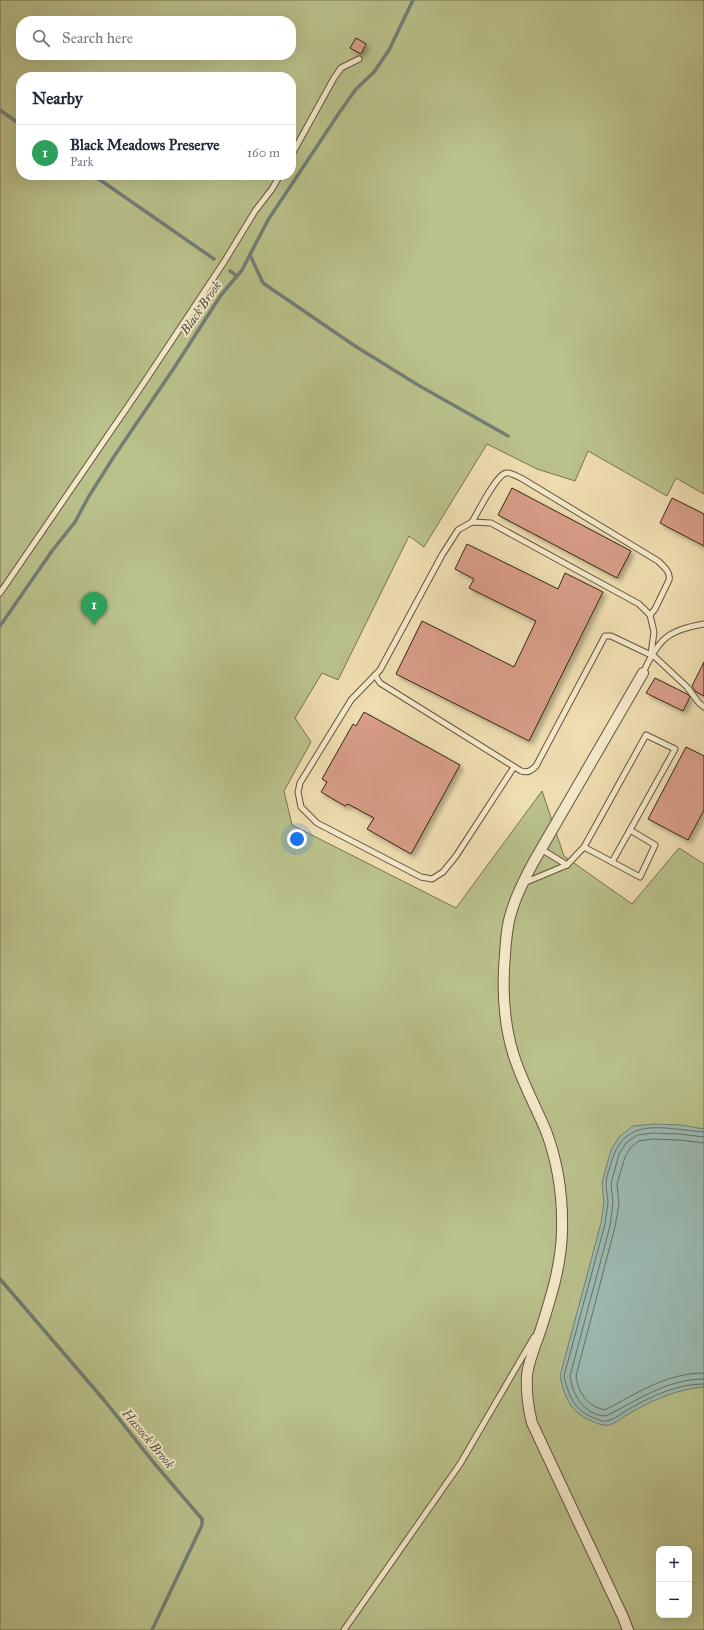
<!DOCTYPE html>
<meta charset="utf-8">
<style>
:root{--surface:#fff;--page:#f2f2f3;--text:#1f2937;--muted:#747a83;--line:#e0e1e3;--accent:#8f2418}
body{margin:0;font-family:"IM FELL Great Primer",serif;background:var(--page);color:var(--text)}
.controls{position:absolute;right:12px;bottom:12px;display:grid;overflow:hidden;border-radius:8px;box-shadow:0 4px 16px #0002}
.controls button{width:36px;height:36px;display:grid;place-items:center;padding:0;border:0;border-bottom:1px solid var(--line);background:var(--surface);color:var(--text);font:20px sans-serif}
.you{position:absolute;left:297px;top:839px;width:14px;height:14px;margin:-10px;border:3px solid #fff;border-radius:50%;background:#1a73e8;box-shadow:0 0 0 6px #1a73e833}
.badge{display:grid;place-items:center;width:26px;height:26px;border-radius:50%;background:var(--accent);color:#fff;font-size:13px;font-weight:700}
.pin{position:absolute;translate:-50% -33px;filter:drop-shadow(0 1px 2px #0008)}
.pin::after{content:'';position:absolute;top:21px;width:14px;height:12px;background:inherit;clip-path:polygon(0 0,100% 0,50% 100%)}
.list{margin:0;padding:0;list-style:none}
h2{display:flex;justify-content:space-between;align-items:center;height:52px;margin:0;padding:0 16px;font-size:17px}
h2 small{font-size:13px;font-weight:400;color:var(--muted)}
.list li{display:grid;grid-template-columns:26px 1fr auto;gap:12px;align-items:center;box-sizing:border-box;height:56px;padding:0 16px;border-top:1px solid var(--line)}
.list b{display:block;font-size:15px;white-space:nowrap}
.list p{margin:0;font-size:13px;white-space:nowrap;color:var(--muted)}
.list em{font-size:13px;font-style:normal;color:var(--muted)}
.icon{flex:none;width:22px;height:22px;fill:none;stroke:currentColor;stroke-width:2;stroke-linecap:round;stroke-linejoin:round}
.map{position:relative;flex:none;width:704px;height:1630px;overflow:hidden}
.search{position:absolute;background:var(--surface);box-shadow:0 4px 16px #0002;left:16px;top:16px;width:280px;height:44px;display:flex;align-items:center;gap:10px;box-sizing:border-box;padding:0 14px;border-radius:16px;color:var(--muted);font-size:15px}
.panel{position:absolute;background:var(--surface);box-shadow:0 4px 16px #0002;left:16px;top:72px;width:280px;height:108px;border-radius:16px}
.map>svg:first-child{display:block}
.green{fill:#bac18b;stroke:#767450;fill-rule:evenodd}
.water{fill:#9cbbb3;stroke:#727f74}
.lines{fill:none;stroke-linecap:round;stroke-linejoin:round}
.shore{stroke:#687064;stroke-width:1}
.stream{stroke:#727f74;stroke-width:3.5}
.building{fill:#d89d87;stroke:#332616;filter:url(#shadow)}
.service-casing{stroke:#62543d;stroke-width:7}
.minor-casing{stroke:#62543d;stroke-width:12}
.service{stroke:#f5eacc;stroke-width:5}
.minor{stroke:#f5eacc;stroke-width:10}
.labels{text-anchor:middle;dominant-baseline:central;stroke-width:4;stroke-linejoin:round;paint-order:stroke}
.water-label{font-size:13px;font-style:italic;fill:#525345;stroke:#f5eacc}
</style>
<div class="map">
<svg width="704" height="1630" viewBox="0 0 704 1630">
<defs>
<filter id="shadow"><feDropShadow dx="3.5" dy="3.5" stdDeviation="2" flood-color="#0004"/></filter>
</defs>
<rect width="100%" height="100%" fill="#efdeb1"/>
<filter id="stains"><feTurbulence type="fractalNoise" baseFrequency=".005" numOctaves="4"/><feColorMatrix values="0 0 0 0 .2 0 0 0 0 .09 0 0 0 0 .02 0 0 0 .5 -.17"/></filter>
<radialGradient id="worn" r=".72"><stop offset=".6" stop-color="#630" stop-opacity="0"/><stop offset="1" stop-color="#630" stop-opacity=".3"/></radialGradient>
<path class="green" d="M 0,0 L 704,0 L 704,494 L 676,478 L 667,496 L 588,451 L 575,481 L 537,469 L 487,444 L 424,547 L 409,536 L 338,680 L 322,673 L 295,718 L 311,742 L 284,791 L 292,825 L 456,908 L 542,791 L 564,856 L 632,904 L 679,848 L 704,864 L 704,1630 L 0,1630 ZM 21,21 L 291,21 L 291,55 L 21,55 ZM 21,77 L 291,77 L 291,175 L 21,175 ZM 659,1549 L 689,1549 L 689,1615 L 659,1615 Z"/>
<path class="water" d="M 653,1124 L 681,1125 L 704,1129 L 704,1387 C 677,1389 653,1400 630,1413 C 624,1416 615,1424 609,1425 C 604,1426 598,1424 594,1422 C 571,1413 565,1399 560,1376 L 601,1223 L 604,1203 L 602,1183 L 611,1150 L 619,1137 L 633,1126 Z"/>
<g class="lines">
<g class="shore">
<path d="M 704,1132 C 668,1130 626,1114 612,1160 C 610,1168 606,1176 606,1184 C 606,1191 608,1197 608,1203 C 607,1210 606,1217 605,1224 L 564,1376 C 568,1394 574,1410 592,1417 C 597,1419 602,1422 607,1421 C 614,1420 623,1412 629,1409 C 652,1396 677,1384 704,1384"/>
<path d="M 704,1137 L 680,1134 L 653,1133 L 637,1135 L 626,1143 L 619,1154 L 611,1184 L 613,1203 L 610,1226 L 570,1376 C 573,1396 584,1415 606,1416 C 638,1400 667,1379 704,1379"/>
<path d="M 704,1143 L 679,1140 L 653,1139 L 639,1141 L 631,1147 L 625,1157 L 617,1184 L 619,1204 L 615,1227 L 576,1376 C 579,1394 587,1406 605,1410 C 637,1393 667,1373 704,1373"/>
</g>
<g class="stream">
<path d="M 0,110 L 21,125"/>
<path d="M 93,175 L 214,259"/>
<path d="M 250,255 L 263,283 L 355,346 L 418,385 L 508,436"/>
<path d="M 230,271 L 237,276"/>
<path d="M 0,626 L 52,551 L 75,522 L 89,496 L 113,458 L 174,368 L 221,295 L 242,270 L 268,220 L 339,113 L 356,89 L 374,72 L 389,50 L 413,0"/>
<path d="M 0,1279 L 104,1400 L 154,1463 L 202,1519 L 202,1525 L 152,1630"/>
</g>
</g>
<g class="building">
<path d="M 356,38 L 366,44 L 361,54 L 350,48 Z"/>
<path d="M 512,488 L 631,551 L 617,578 L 498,515 Z"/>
<path d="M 672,498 L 704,514 L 704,546 L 660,523 Z"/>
<path d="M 467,544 L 558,589 L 565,573 L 603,592 L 529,741 L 396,674 L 422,621 L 514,667 L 536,621 L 469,588 L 474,579 L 455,569 Z"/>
<path d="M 704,662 L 704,696 L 696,692 L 692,686 Z"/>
<path d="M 655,678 L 687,694 L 690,697 L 683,711 L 646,693 Z"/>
<path d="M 364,712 L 460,765 L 411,854 L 367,829 L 374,818 L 348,804 L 345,806 L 321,792 L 327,782 L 322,779 L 353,724 L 356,726 Z"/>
<path d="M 686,747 L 704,756 L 704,810 L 688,840 L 648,819 Z"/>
</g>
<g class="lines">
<defs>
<g id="service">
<path d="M 291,156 L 334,78 L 341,68 L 359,59"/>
<path d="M 472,522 C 478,512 496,475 506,473 C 510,472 516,476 521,478 L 658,561 C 663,566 671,572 669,580 L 655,609 L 650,615"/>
<path d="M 0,593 L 139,390 L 224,262 L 255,211 L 272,189 L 280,175"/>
<path d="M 643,673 C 658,640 667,630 704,624"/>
<path d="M 375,675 L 380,683 L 521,771 C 528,773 531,771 536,766 L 605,636 L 611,636 L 655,657 L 687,687 L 699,703 L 704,707"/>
<path d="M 514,767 L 456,856 L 443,872 L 432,879 L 421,877 L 317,823 L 301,807 L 298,792 L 300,783 L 351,700 L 380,670 L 442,555 L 458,530 L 472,522 L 491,523 L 639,604 L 650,615 L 654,632 L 651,654"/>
<path d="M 612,862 L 630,830"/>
<path d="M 567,865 L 584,847 L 646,735 L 675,749 L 630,830 L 655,845 L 640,877 L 584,847"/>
<path d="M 524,883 L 567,865 L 541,849"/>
<path d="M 344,1630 L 460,1464 L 534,1337"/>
</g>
<path id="minor" d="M 628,1630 L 623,1617 L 532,1423 C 528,1407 526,1392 527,1375 C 529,1359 536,1344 541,1329 C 551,1297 561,1266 562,1232 C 563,1198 558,1163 546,1131 C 535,1105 521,1080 513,1053 C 503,1020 502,988 505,954 C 506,939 507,924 512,910 C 517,893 525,878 533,863 L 643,673"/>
</defs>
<use href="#service" class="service-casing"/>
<use href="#minor" class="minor-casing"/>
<use href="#service" class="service"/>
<use href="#minor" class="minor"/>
</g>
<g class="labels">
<g class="water-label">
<text transform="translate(201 308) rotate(-55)">Black Brook</text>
<text transform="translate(148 1439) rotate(50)">Hassock Brook</text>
</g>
</g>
<rect width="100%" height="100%" filter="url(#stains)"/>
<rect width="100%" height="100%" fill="url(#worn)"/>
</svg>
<div class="controls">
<button>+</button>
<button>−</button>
</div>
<div class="you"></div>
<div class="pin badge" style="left:94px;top:625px;background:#2e9e5b">1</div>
<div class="search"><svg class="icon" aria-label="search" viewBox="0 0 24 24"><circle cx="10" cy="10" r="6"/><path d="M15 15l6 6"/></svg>Search here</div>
<section class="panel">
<h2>Nearby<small></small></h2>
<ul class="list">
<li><span class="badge" style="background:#2e9e5b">1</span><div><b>Black Meadows Preserve</b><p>Park</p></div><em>160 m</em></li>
</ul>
</section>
</div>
